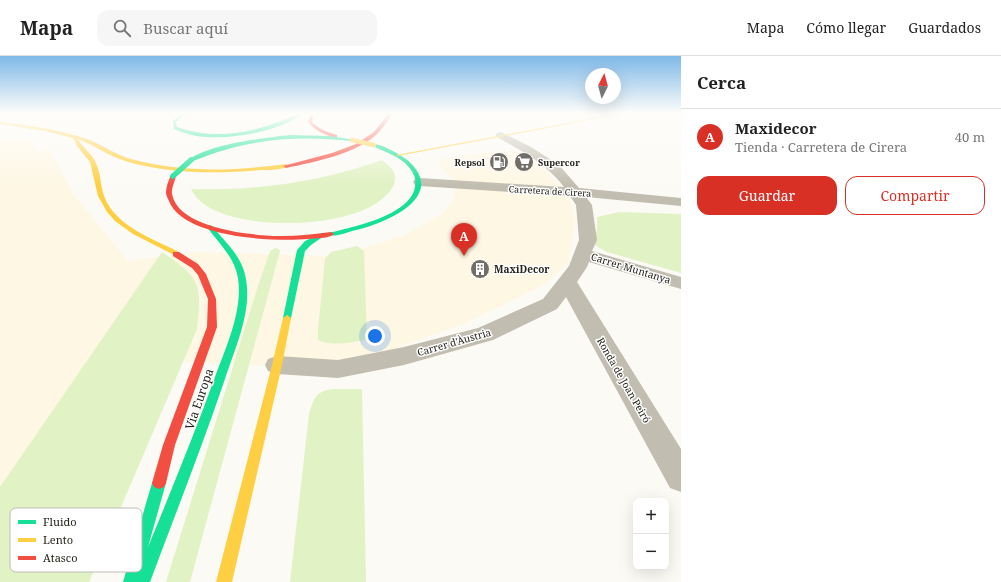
<!DOCTYPE html>
<html lang="es">
<meta charset="utf-8">
<style>
:root{--surface:#fff;--page:#f6f6f6;--text:#222;--muted:#767676;--line:#e0e0e0;--accent:#d93025}
body{margin:0;font-family:"Noto Serif",serif;background:var(--page);color:var(--text)}
.controls{position:absolute;right:12px;bottom:12px;display:grid;overflow:hidden;border-radius:8px;box-shadow:0 4px 16px #0002}
.controls button{width:36px;height:36px;display:grid;place-items:center;padding:0;border:0;border-bottom:1px solid var(--line);background:var(--surface);color:var(--text);font:20px sans-serif}
.compass{position:absolute;left:585px;top:12px;width:36px;height:36px;border-radius:50%;background:var(--surface);box-shadow:0 4px 16px #0002;rotate:6deg}
.you{position:absolute;left:375px;top:280px;width:14px;height:14px;margin:-10px;border:3px solid #fff;border-radius:50%;background:#1a73e8;box-shadow:0 0 0 6px #1a73e833}
.badge{display:grid;place-items:center;width:26px;height:26px;border-radius:50%;background:var(--accent);color:#fff;font-size:13px;font-weight:700}
.pin{position:absolute;translate:-50% -33px;filter:drop-shadow(0 1px 2px #0008)}
.pin::after{content:'';position:absolute;top:21px;width:14px;height:12px;background:inherit;clip-path:polygon(0 0,100% 0,50% 100%)}
.list{margin:0;padding:0;list-style:none}
h2{display:flex;justify-content:space-between;align-items:center;height:52px;margin:0;padding:0 16px;font-size:17px}
h2 small{font-size:13px;font-weight:400;color:var(--muted)}
.list li{display:grid;grid-template-columns:26px 1fr auto;gap:12px;align-items:center;box-sizing:border-box;height:56px;padding:0 16px;border-top:1px solid var(--line)}
.list b{display:block;font-size:15px;white-space:nowrap}
.list p{margin:0;font-size:13px;white-space:nowrap;color:var(--muted)}
.list em{font-size:13px;font-style:normal;color:var(--muted)}
.actions{display:flex;gap:8px;padding:12px 16px}
.actions a{flex:1;padding:9px 0;border:1px solid var(--accent);border-radius:12px;text-align:center;font-size:14px;color:var(--accent)}
.actions .main{background:var(--accent);color:#fff}
.icon{flex:none;width:22px;height:22px;fill:none;stroke:currentColor;stroke-width:2;stroke-linecap:round;stroke-linejoin:round}
.map{position:relative;flex:none;width:681px;height:526px;overflow:hidden}
header{display:flex;align-items:center;gap:24px;box-sizing:border-box;height:56px;padding:0 20px;background:var(--surface);border-bottom:1px solid var(--line)}
header strong{font-size:19px}
nav{display:flex;gap:22px;margin-inline-start:auto;font-size:14px}
.search{width:280px;height:36px;background:var(--page);display:flex;align-items:center;gap:10px;box-sizing:border-box;padding:0 14px;border-radius:12px;color:var(--muted);font-size:15px}
main{display:flex}
aside{flex:1;background:var(--surface)}
.map>svg:first-child{display:block}
.built{fill:#fef7e4}
.green{fill:#e1f2c4}
.lines{fill:none;stroke-linecap:round;stroke-linejoin:round}
.street{fill:#c1bdb0;fill-rule:evenodd}
.fast{fill:#16e098;fill-rule:evenodd}
.slow{fill:#ffcf43;fill-rule:evenodd}
.jam{fill:#f24e42;fill-rule:evenodd}
.fast-bridge{stroke:#16e098;stroke-width:5.5}
.slow-bridge{stroke:#ffcf43;stroke-width:4.5}
.labels{text-anchor:middle;dominant-baseline:central;stroke-width:3;stroke-linejoin:round;paint-order:stroke}
.far-poi-label{font-size:9px;font-weight:bold;fill:#25221a;stroke:#fff;text-anchor:end}
.far-street-label{font-size:9px;fill:#25221a;stroke:#fff}
.street-label{font-size:10px;fill:#25221a;stroke:#fff}
.poi-label{font-size:10px;font-weight:bold;fill:#25221a;stroke:#fff;text-anchor:start}
.near-street-label{font-size:12px;fill:#25221a;stroke:#fff}
.key{fill:#fff;stroke:#bebdba;stroke-width:1}
.key-label{font-size:11px;fill:#25221a}
</style>
<header>
<strong>Mapa</strong>
<div class="search"><svg class="icon" aria-label="search" viewBox="0 0 24 24"><circle cx="10" cy="10" r="6"/><path d="M15 15l6 6"/></svg>Buscar aquí</div>
<nav><a>Mapa</a><a>Cómo llegar</a><a>Guardados</a></nav>
</header>
<main>
<div class="map">
<svg width="681" height="526" viewBox="0 0 681 526">
<rect width="100%" height="100%" fill="#fcfaf5"/>
<path class="built" d="M 0,83 L 30,85 L 37,96 L 50,93 L 73,138 L 128,205 L 196,196 L 326,200 L 371,190 L 405,179 L 442,158 L 454,143 L 455,130 L 450,119 L 443,113 L 438,105 L 441,103 L 461,99 L 516,94 L 540,109 L 564,133 L 571,146 L 576,166 L 568,207 L 545,228 L 464,268 L 338,313 L 138,304 L 0,524 Z"/>
<g class="green">
<path d="M 382,104 C 387,108 394,113 395,120 C 396,130 389,137 382,143 C 346,173 243,175 205,149 C 199,145 194,139 191,133 C 257,135 320,126 382,104 Z"/>
<path d="M 619,156 L 681,158 L 681,217 L 607,196 L 593,188 L 597,174 L 597,161 Z"/>
<path d="M 357,190 L 364,195 L 367,284 C 350,286 334,291 318,284 L 318,274 L 325,203 L 331,196 Z"/>
<path d="M 275,192 L 279,193 L 280,195 L 190,526 L 166,526 L 257,233 L 270,195 Z"/>
<path d="M 162,196 C 200,222 202,227 197,273 L 89,526 L 0,526 L 0,431 Z"/>
<path d="M 333,333 L 362,333 L 366,526 L 290,526 L 309,358 C 314,343 315,335 333,333 Z"/>
</g>
<g class="lines">
<path class="street" d="M 501,76 L 531,91 L 559,109 L 579,132 L 681,142 L 681,150 L 586,141 L 592,149 L 597,184 L 592,195 L 681,221 L 681,233 L 589,206 L 587,211 L 577,226 L 681,393 L 681,436 L 670,432 L 566,241 L 557,253 L 493,284 L 404,309 L 338,322 L 277,318 L 268,315 L 265,309 L 268,303 L 277,300 L 338,304 L 404,291 L 478,272 L 543,243 L 569,210 L 579,184 L 576,149 L 570,140 L 420,130 L 415,129 L 413,126 L 415,123 L 420,122 L 564,131 C 547,108 522,95 497,81 L 496,79 L 497,77 Z"/>
<g class="fast">
<path d="M 188,57 L 193,57 L 182,61 L 176,66 L 177,71 C 219,86 260,75 300,57 L 303,58 C 279,75 236,83 207,81 C 195,81 184,77 174,73 L 173,65 L 180,59 Z"/>
<path d="M 290,79 L 331,80 L 354,84 L 352,85 C 294,79 247,83 193,105 L 188,104 C 210,88 263,82 290,79 Z"/>
<path d="M 372,88 C 382,88 395,96 403,101 C 411,106 417,113 420,121 C 430,151 373,171 352,175 C 345,177 336,181 329,179 L 329,177 C 352,171 410,160 415,131 C 417,121 412,114 405,107 C 396,99 383,95 372,90 Z"/>
<path d="M 210,169 L 212,170 C 226,187 242,200 246,223 C 252,256 235,292 225,323 C 202,391 175,459 150,526 L 123,526 L 152,427 L 154,423 L 159,421 L 164,423 L 166,427 L 148,491 C 171,435 194,379 215,321 C 226,291 243,255 238,222 C 234,200 219,188 207,171 Z"/>
<path d="M 322,177 L 325,179 L 324,180 L 311,189 L 305,195 L 291,262 L 290,264 L 284,264 L 283,262 L 297,194 L 305,185 Z"/>
</g>
<g class="slow">
<path d="M 621,57 L 628,57 L 398,100 L 396,99 Z"/>
<path d="M 0,66 C 30,69 61,74 90,84 C 104,90 116,99 131,103 C 182,117 234,115 286,108 L 289,110 C 282,114 270,114 262,114 C 216,118 169,118 125,105 C 109,100 94,89 78,83 C 82,91 91,97 95,105 C 101,116 100,129 104,140 C 115,170 153,183 179,196 L 179,200 L 176,200 L 133,178 L 115,165 L 107,156 L 98,140 L 90,106 L 77,90 L 73,82 L 45,75 L 0,68 Z"/>
<path d="M 287,259 L 291,262 L 282,309 L 232,526 L 216,526 L 272,309 L 283,262 Z"/>
</g>
<g class="jam">
<path d="M 310,57 L 314,57 L 312,66 C 319,73 327,76 337,79 L 337,81 C 326,81 315,74 308,66 Z"/>
<path d="M 389,57 L 393,57 C 388,64 384,71 378,77 C 357,98 314,106 286,112 L 283,110 L 332,97 L 356,88 L 374,76 Z"/>
<path d="M 171,119 L 176,120 C 175,125 171,133 172,138 C 178,173 254,180 282,180 C 299,180 315,178 331,176 L 334,178 C 329,183 315,182 308,183 C 275,186 183,182 169,145 C 168,143 166,139 166,137 C 166,131 169,123 171,119 Z"/>
<path d="M 173,196 L 179,196 L 198,208 L 206,218 L 216,243 L 217,271 L 175,389 L 166,427 L 164,431 L 159,433 L 154,431 L 152,427 L 163,389 L 207,271 L 208,243 L 198,219 L 192,212 L 173,200 Z"/>
</g>
<path class="fast-bridge" d="M 173,120 L 191,104"/>
<path class="slow-bridge" d="M 352,84 L 374,89"/>
</g>
<linearGradient id="sky" x2="0" y2="1"><stop stop-color="#7fb9e8"/><stop offset="0.44" stop-color="#fefdfa"/><stop offset="1" stop-color="#fefdfa" stop-opacity="0"/></linearGradient>
<rect width="681" height="130" fill="url(#sky)"/>
<defs>
<symbol id="fuel-disc" viewBox="-11 -11 22 22"><circle r="9.5" fill="#706e67" stroke="#fff"/><path d="M-5.5-6h7V0h2V4h1.3V-2.5L3-4.5l.8-.8L6-3V5H2.5V1h-1V6h-7ZM-4.2-4.7v3.2H.2V-4.7Z" fill="#fff"/></symbol>
<symbol id="supermarket-disc" viewBox="-11 -11 22 22"><circle r="9.5" fill="#706e67" stroke="#fff"/><path d="M-6-5.5h2.5l.6 2H6L4.5 2H-2.5L-4.4-4H-6ZM-1.5 3.2a1.3 1.3 0 1 0 .1 0ZM3 3.2a1.3 1.3 0 1 0 .1 0Z" fill="#fff"/></symbol>
<symbol id="building-disc" viewBox="-11 -11 22 22"><circle r="9.5" fill="#706e67" stroke="#fff"/><path d="M-4-6H4V6H1V3H-1V6H-4ZM-2.5-4.3h1.7v1.8h-1.7ZM.8-4.3h1.7v1.8H.8ZM-2.5-1h1.7V.8h-1.7ZM.8-1h1.7V.8H.8Z" fill="#fff"/></symbol>
</defs>
<g fill-rule="evenodd">
<use href="#fuel-disc" x="488" y="95" width="22" height="22"/>
<use href="#supermarket-disc" x="513" y="95" width="22" height="22"/>
<use href="#building-disc" x="469" y="202" width="22" height="22"/>
</g>
<g class="labels">
<g class="far-poi-label">
<text x="485" y="106">Repsol</text>
<text x="538" y="106" text-anchor="start">Supercor</text>
</g>
<g class="far-street-label">
<text transform="translate(550 135) rotate(3)">Carretera de Cirera</text>
</g>
<g class="street-label">
<text transform="translate(631 212) rotate(17)">Carrer Muntanya</text>
<text transform="translate(454 286) rotate(-16)">Carrer d'Àustria</text>
<text transform="translate(624 324) rotate(60)">Ronda de Joan Peiró</text>
</g>
<g class="poi-label">
<text x="494" y="213">MaxiDecor</text>
</g>
<g class="near-street-label">
<text transform="translate(199 343) rotate(-71)">Via Europa</text>
</g>
</g>
<rect x="10" y="452" width="132" height="64" rx="6" class="key"/>
<rect x="18" y="464" width="18" height="4" fill="#16e098"/>
<rect x="18" y="482" width="18" height="4" fill="#ffcf43"/>
<rect x="18" y="500" width="18" height="4" fill="#f24e42"/>
<g class="key-label">
<text x="43" y="470">Fluido</text>
<text x="43" y="488">Lento</text>
<text x="43" y="506">Atasco</text>
</g>
</svg>
<div class="controls">
<button>+</button>
<button>−</button>
</div>
<svg class="compass" viewBox="-18 -18 36 36"><path d="M0-13l5 13h-10z" fill="#e53935"/><path d="M0 13l5-13h-10z" fill="#767676"/></svg>
<div class="you"></div>
<div class="pin badge" style="left:464px;top:200px">A</div>
</div>
<aside>
<h2>Cerca<small></small></h2>
<ul class="list">
<li><span class="badge">A</span><div><b>Maxidecor</b><p>Tienda · Carretera de Cirera</p></div><em>40 m</em></li>
</ul>
<div class="actions"><a class="main">Guardar</a><a>Compartir</a></div>
</aside>
</main>
